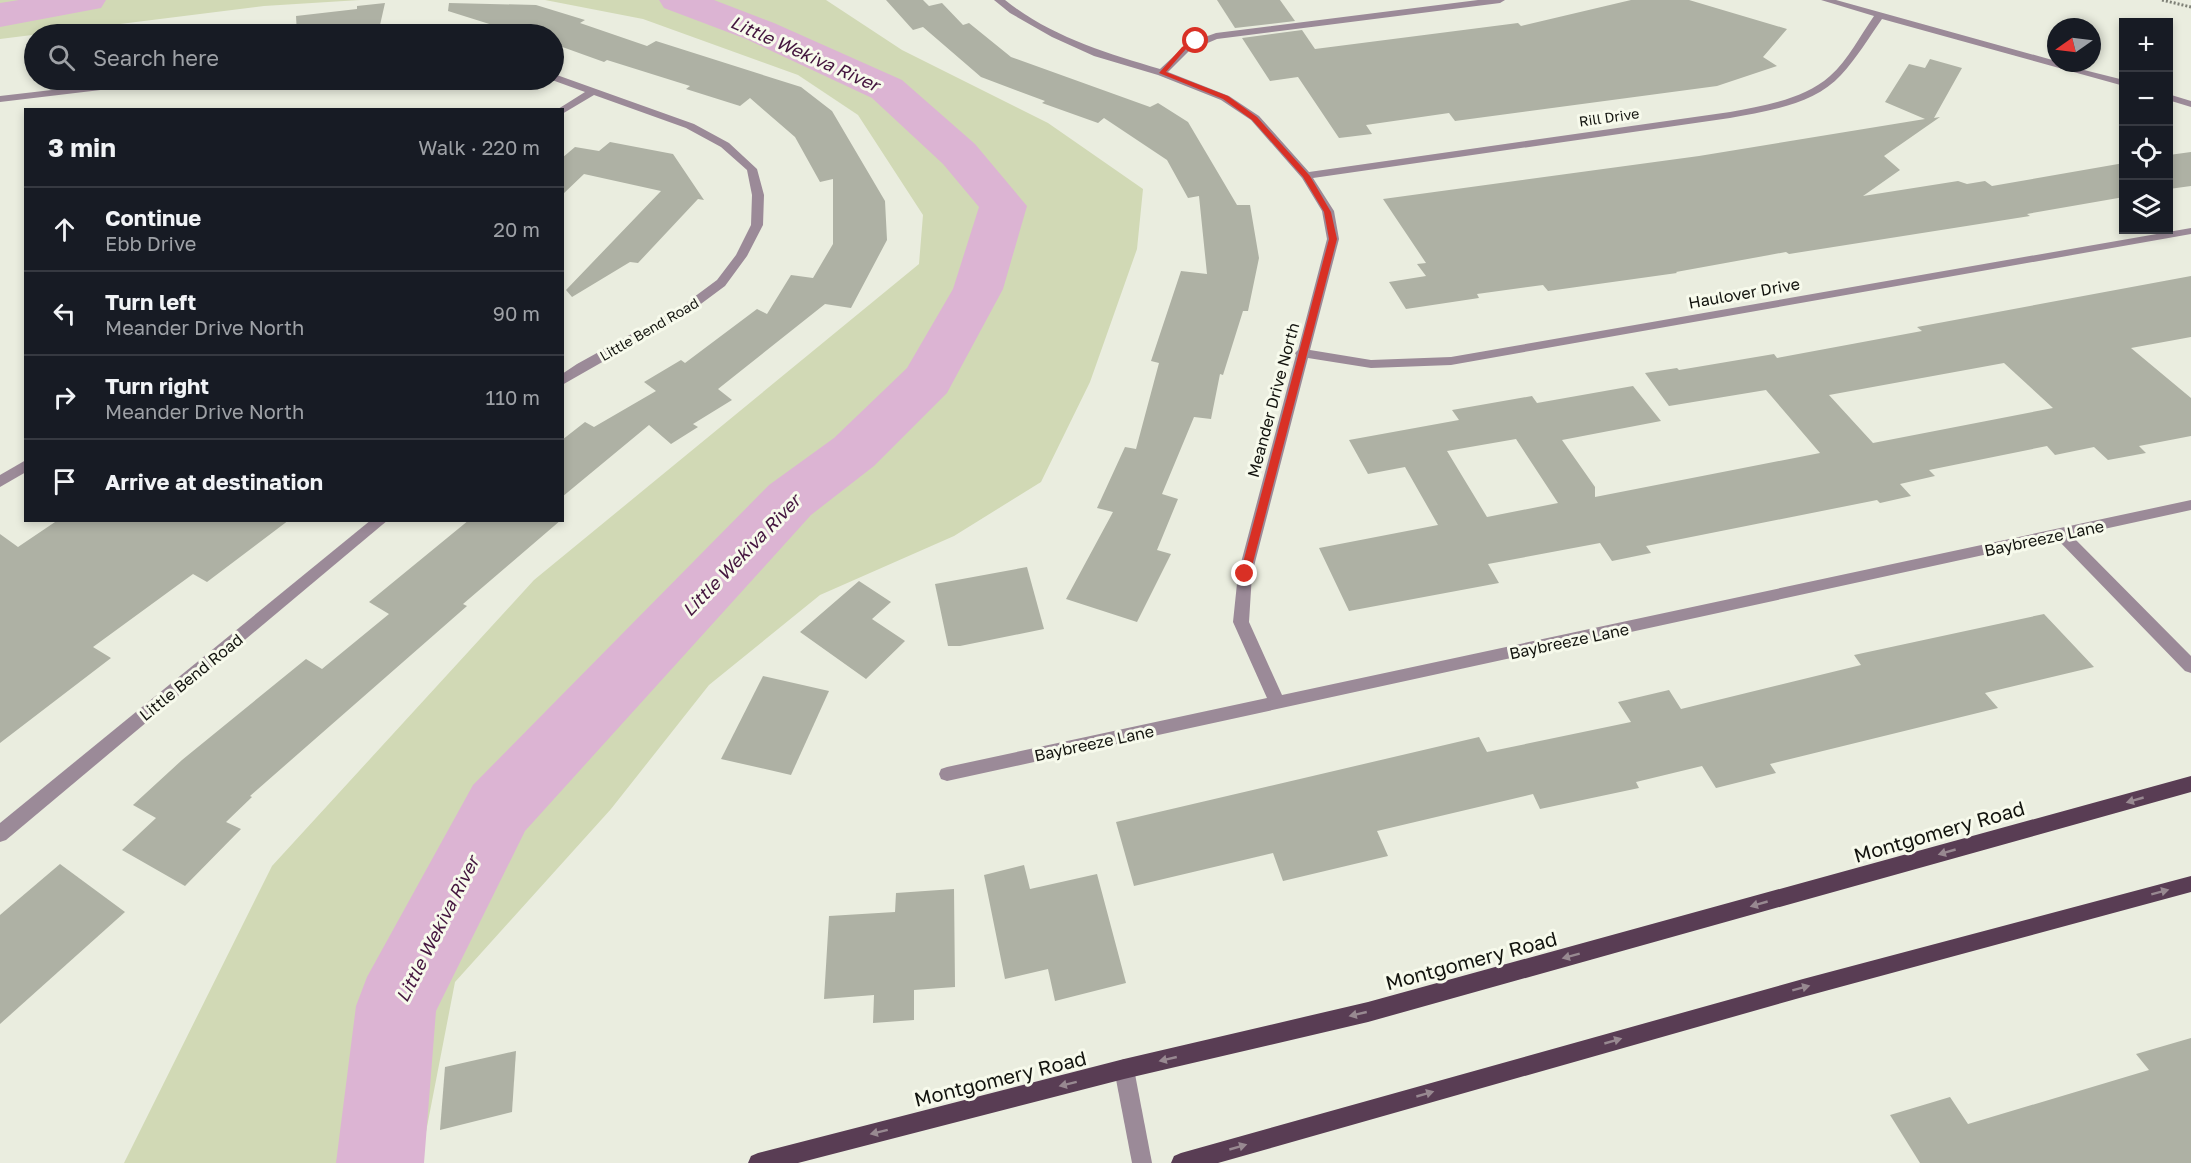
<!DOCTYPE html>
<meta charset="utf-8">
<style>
:root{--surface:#171b24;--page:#20242c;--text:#f1f3f6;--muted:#9ea1a6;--line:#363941}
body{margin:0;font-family:"Golos Text",sans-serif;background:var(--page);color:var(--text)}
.controls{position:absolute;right:18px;top:18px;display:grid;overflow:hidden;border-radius:0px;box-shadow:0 3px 9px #0003}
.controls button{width:54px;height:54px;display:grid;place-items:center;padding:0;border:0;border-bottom:2px solid var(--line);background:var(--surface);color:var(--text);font:30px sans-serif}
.compass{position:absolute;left:2047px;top:18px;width:54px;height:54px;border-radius:50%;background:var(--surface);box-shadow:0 3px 9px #0003;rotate:256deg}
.stop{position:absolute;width:18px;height:18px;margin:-14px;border:4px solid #d93025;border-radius:50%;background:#fff}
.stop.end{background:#d93025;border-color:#fff;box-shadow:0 2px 6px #0008}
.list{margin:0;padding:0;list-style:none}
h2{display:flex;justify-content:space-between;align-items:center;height:78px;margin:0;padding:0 24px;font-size:26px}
h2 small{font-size:20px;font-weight:400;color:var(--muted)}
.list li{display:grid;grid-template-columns:39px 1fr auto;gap:18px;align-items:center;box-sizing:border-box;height:84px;padding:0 24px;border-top:2px solid var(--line)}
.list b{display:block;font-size:22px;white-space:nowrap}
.list p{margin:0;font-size:20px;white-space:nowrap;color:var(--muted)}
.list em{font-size:20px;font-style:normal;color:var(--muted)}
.icon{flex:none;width:33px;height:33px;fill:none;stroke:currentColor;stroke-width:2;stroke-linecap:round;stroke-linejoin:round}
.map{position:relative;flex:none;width:2191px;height:1163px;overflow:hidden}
.search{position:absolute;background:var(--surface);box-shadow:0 3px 9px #0003;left:24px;top:24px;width:540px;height:66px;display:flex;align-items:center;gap:15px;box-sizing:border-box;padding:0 21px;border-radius:33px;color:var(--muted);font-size:22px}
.panel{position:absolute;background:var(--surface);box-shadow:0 3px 9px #0003;left:24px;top:108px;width:540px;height:414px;border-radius:0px}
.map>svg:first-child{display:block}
.green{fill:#d1d9b5}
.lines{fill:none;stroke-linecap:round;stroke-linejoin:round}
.river{fill:#dcb4d3;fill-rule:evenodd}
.building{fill:#aeb1a4;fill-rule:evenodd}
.path{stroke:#7e8076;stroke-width:3;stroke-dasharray:2 2;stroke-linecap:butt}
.minor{fill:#9b8a98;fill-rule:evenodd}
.major{fill:#593d54;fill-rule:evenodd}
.oneway{fill:#988991}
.route{fill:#d93025}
.labels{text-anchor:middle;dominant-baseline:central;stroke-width:6;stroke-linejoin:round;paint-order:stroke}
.far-street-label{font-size:14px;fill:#12130e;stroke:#f7faec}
.street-label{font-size:16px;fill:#12130e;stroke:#f7faec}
.water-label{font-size:18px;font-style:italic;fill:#44153e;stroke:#f7faec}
.near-street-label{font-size:20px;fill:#12130e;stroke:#f7faec}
</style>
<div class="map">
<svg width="2191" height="1163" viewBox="0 0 2191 1163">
<rect width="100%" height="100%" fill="#eaeddf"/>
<g class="green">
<path d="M 0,0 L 360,0 L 264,6 L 0,39 Z"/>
<path d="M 545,0 L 826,0 L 902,50 L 1048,123 L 1143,189 L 1137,249 L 1090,382 L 1041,482 L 954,536 L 820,595 L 709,685 L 611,809 L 455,982 L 420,1163 L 124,1163 L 272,866 L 534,580 L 919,264 L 923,215 L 858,115 L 798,75 L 643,19 Z"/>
</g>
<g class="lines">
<g class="river">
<path d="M 19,0 L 106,0 L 101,8 L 0,27 L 0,3 Z"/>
<path d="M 659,0 L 714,0 L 774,23 L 902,80 L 975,144 L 1027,206 L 1003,289 L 947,393 L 874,466 L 811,515 L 525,831 L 436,1011 L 424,1163 L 336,1163 L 356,1006 L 367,977 L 473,785 L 769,485 L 834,438 L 907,368 L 953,289 L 979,207 L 943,164 L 872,98 L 746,39 L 664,8 Z"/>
</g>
</g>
<g class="building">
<path d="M 886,0 L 923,0 L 929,6 L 942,3 L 963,25 L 969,23 L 1011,57 L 1150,107 L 1158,103 L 1188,122 L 1237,205 L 1250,205 L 1259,258 L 1248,311 L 1243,311 L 1223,375 L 1220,374 L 1211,419 L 1194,417 L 1162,494 L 1178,499 L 1157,550 L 1171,554 L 1137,622 L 1066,599 L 1113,512 L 1097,508 L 1125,447 L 1136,449 L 1159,363 L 1151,361 L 1181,271 L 1207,274 L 1199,196 L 1188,198 L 1167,160 L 1104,118 L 1098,123 L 1042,103 L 1045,101 L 981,77 L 923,27 L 913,30 Z"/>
<path d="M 1217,0 L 1280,0 L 1295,21 L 1235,28 Z"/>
<path d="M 1631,0 L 1689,0 L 1787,29 L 1763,57 L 1777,66 L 1717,86 L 1455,121 L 1449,113 L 1366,125 L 1372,134 L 1339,138 L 1298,77 L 1270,81 L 1242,38 L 1302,30 L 1315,49 L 1518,23 L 1521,26 Z"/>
<path d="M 385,3 L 378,34 L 297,34 L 296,16 L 357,9 L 357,6 Z"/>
<path d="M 449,3 L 536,5 L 585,20 L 580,23 L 647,46 L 656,41 L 801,87 L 832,111 L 885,201 L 887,240 L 851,308 L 825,304 L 718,389 L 732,400 L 693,424 L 698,427 L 671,444 L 649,425 L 562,497 L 562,440 L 585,422 L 594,427 L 656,391 L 644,382 L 681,360 L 685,363 L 757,309 L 767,314 L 791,275 L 813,278 L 833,244 L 833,179 L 820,182 L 795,137 L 750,98 L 740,106 L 686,89 L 690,86 L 607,60 L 604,62 L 554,44 L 554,34 L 521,34 L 448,11 Z"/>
<path d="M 1930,59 L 1962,68 L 1934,118 L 1940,117 L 1884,156 L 1900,170 L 1863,196 L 1958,181 L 1967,184 L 1985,181 L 1992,186 L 2124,163 L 2124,197 L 2027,214 L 2030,216 L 1789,254 L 1786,252 L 1676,272 L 1677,273 L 1548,291 L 1543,285 L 1477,294 L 1479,298 L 1406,309 L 1389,282 L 1426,276 L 1417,264 L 1426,263 L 1383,199 L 1699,156 L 1925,119 L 1885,102 L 1909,64 L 1925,68 Z"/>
<path d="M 610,142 L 673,154 L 704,200 L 698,199 L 638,263 L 630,262 L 572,297 L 566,290 L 661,191 L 584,174 L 562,195 L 562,158 L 575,147 L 599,151 Z"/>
<path d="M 2191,152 L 2191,186 L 2169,189 L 2169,155 Z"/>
<path d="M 2191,276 L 2191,337 L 2131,348 L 2191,398 L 2191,436 L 2139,446 L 2146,453 L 2108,460 L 2094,447 L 2055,455 L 2047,446 L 1929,470 L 1935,476 L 1900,484 L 1911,496 L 1880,503 L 1877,500 L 1646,546 L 1651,553 L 1612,561 L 1600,543 L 1488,564 L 1499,583 L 1349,611 L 1319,548 L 1438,525 L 1405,467 L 1368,474 L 1349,440 L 1459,420 L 1452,410 L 1532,396 L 1537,403 L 1633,386 L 1661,421 L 1562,440 L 1595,487 L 1595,497 L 1820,453 L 1766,390 L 1669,406 L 1645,373 L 1677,368 L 1679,370 L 1774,354 L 1777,358 L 1922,331 L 1917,327 ZM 2004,363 L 2053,408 L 1873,443 L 1829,395 ZM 1516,439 L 1558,503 L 1487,517 L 1447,451 Z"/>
<path d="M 58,520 L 289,520 L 207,582 L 193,574 L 93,647 L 111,658 L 0,743 L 0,534 L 18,547 Z"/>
<path d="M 469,520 L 561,520 L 463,604 L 467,606 L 250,796 L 252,797 L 226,822 L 241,829 L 185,886 L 122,850 L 156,818 L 133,805 L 182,760 L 306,659 L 322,669 L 389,614 L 369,602 Z"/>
<path d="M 1027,567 L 1044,629 L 960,646 L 948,646 L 935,584 Z"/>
<path d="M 859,581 L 891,602 L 872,619 L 905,641 L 866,679 L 800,632 Z"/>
<path d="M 2044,614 L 2094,667 L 1985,693 L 1998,708 L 1770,764 L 1776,773 L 1716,788 L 1702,766 L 1636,782 L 1639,788 L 1540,809 L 1533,794 L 1377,831 L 1388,856 L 1283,881 L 1273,853 L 1134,886 L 1116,822 L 1479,737 L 1487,752 L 1631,722 L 1618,702 L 1669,690 L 1681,709 L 1861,665 L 1854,655 Z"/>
<path d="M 763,676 L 829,691 L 791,775 L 721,759 Z"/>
<path d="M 60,864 L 125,912 L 0,1024 L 0,915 Z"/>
<path d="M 1024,865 L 1030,889 L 1097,874 L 1126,983 L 1055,1001 L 1048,969 L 1005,979 L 984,875 Z"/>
<path d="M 954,889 L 955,987 L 914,990 L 914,1020 L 873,1023 L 874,995 L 824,999 L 829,916 L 895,912 L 896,893 Z"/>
<path d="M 2191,1038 L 2191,1163 L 1920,1163 L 1890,1115 L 1950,1097 L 1968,1124 L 2149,1070 L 2136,1054 Z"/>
<path d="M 516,1051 L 512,1112 L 440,1130 L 445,1067 Z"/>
</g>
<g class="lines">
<path class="path" d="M 2162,0 L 2191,7"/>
<g class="minor">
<path d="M 994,0 L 1005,0 C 1050,36 1105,53 1160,69 L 1188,43 L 1216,33 L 1478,0 L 1505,0 L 1500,3 L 1217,39 L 1189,51 L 1168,72 L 1229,96 L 1259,116 L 1309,172 L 1730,112 C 1764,105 1803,100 1830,76 C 1848,60 1860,36 1874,16 L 1821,0 L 1836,0 L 2056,61 L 2056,63 L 2124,80 L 2124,86 L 1882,19 C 1869,37 1857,58 1841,75 C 1814,105 1767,111 1730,118 L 1313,178 L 1334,211 L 1339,239 L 1310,350 L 1371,360 L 1451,357 L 2191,228 L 2191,234 L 1451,365 L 1371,368 L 1308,358 L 1252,574 L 1249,622 L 1282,695 L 2191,500 L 2191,510 L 2072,536 L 2191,656 L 2191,673 L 2185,671 L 2057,539 L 947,781 L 941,779 L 939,774 L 941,769 L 947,767 L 1267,698 L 1233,622 L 1238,574 L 1296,355 L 1295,353 L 1298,350 L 1327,239 L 1322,211 L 1302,178 L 1251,120 L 1221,100 L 1158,75 L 1094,56 L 1052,37 L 1010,13 Z"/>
<path d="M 554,74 L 694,124 L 729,143 L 757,169 L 764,195 L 763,225 L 747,256 L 725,286 L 690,312 L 562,385 L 562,374 L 577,364 L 682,306 L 717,280 L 736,255 L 751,225 L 752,195 L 747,170 L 721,147 L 686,128 L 594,95 L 562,114 L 562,110 L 558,109 L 585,92 L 552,80 Z"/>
<path d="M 138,80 L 164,80 L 159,83 L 0,102 L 0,96 Z"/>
<path d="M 2168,94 L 2191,101 L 2191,107 L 2168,100 Z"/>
<path d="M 26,460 L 26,472 L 0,487 L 0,475 Z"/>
<path d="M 371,520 L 388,520 L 6,840 L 0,842 L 0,823 Z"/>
<path d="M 1124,1059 L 1131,1062 L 1134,1069 L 1152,1163 L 1132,1163 L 1114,1069 L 1117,1062 Z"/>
</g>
<g class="major">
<path d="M 2191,776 L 2191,792 L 1368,1022 L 1124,1079 L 798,1163 L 748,1163 L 751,1156 L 758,1153 L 1124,1059 L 1368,1002 Z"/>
<path d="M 2191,876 L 2191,892 L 1803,997 L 1218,1163 L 1171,1163 L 1174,1156 L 1181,1153 L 1803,979 Z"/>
</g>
</g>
<defs><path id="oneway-solid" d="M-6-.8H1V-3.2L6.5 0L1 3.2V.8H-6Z" transform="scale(1.5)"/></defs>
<g class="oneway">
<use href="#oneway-solid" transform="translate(2135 800) rotate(164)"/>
<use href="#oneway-solid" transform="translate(1947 852) rotate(164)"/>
<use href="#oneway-solid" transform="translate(2160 892) rotate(-15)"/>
<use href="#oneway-solid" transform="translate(1759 904) rotate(164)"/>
<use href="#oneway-solid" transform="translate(1571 956) rotate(165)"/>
<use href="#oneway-solid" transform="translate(1801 988) rotate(-15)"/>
<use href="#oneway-solid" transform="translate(1358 1014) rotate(167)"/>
<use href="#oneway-solid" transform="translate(1613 1041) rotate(-16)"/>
<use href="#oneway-solid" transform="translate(1168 1059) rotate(167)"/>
<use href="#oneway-solid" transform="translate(1068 1084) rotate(166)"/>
<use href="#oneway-solid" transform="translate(1425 1094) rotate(-16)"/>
<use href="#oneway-solid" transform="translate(879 1132) rotate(166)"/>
<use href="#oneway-solid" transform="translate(1238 1147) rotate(-16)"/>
</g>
<path class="route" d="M 1194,40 L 1199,41 L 1186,49 L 1166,72 L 1228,96 L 1257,117 L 1310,176 L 1331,212 L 1337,239 L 1250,574 L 1245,578 L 1240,574 L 1329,239 L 1324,212 L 1303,177 L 1252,120 L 1223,99 L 1159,73 L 1182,47 Z"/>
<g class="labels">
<g class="far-street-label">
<text transform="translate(1609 117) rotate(-8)">Rill Drive</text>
<text transform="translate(649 329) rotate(-30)">Little Bend Road</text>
</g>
<g class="street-label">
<text transform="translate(1744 293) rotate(-10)">Haulover Drive</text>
<text transform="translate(1273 400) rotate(-75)">Meander Drive North</text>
<text transform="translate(2044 538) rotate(-12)">Baybreeze Lane</text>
<text transform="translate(1569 641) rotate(-12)">Baybreeze Lane</text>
<text transform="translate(191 677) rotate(-39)">Little Bend Road</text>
<text transform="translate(1094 743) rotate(-12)">Baybreeze Lane</text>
</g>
<g class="water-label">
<text transform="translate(805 53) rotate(24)">Little Wekiva River</text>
<text transform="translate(741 555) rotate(-46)">Little Wekiva River</text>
<text transform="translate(437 929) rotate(-63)">Little Wekiva River</text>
</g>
<g class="near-street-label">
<text transform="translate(1939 831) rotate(-16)">Montgomery Road</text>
<text transform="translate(1471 960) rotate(-15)">Montgomery Road</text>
<text transform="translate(1000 1078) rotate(-14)">Montgomery Road</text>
</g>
</g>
</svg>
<div class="controls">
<button>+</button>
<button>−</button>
<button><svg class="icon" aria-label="locate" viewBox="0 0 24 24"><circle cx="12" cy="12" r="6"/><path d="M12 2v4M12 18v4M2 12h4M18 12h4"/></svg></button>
<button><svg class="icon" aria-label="layers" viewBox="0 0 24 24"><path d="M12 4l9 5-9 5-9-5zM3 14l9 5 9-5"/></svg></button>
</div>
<svg class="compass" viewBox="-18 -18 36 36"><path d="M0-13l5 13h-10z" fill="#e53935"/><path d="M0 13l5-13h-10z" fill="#9ea1a6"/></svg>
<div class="stop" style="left:1196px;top:41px"></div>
<div class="stop end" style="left:1245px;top:574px"></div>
<div class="search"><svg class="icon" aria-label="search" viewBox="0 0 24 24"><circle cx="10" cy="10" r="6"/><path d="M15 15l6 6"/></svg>Search here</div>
<section class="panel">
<h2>3 min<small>Walk · 220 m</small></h2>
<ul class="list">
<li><svg class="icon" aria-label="ahead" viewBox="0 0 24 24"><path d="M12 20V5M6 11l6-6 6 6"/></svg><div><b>Continue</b><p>Ebb Drive</p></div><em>20 m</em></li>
<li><svg class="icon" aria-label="left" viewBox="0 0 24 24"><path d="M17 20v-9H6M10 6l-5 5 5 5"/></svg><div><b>Turn left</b><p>Meander Drive North</p></div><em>90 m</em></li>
<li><svg class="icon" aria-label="right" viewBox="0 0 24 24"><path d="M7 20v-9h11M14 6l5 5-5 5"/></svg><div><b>Turn right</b><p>Meander Drive North</p></div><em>110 m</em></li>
<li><svg class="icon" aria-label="arrive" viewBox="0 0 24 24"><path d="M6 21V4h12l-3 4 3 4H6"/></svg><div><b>Arrive at destination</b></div></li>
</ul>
</section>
</div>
